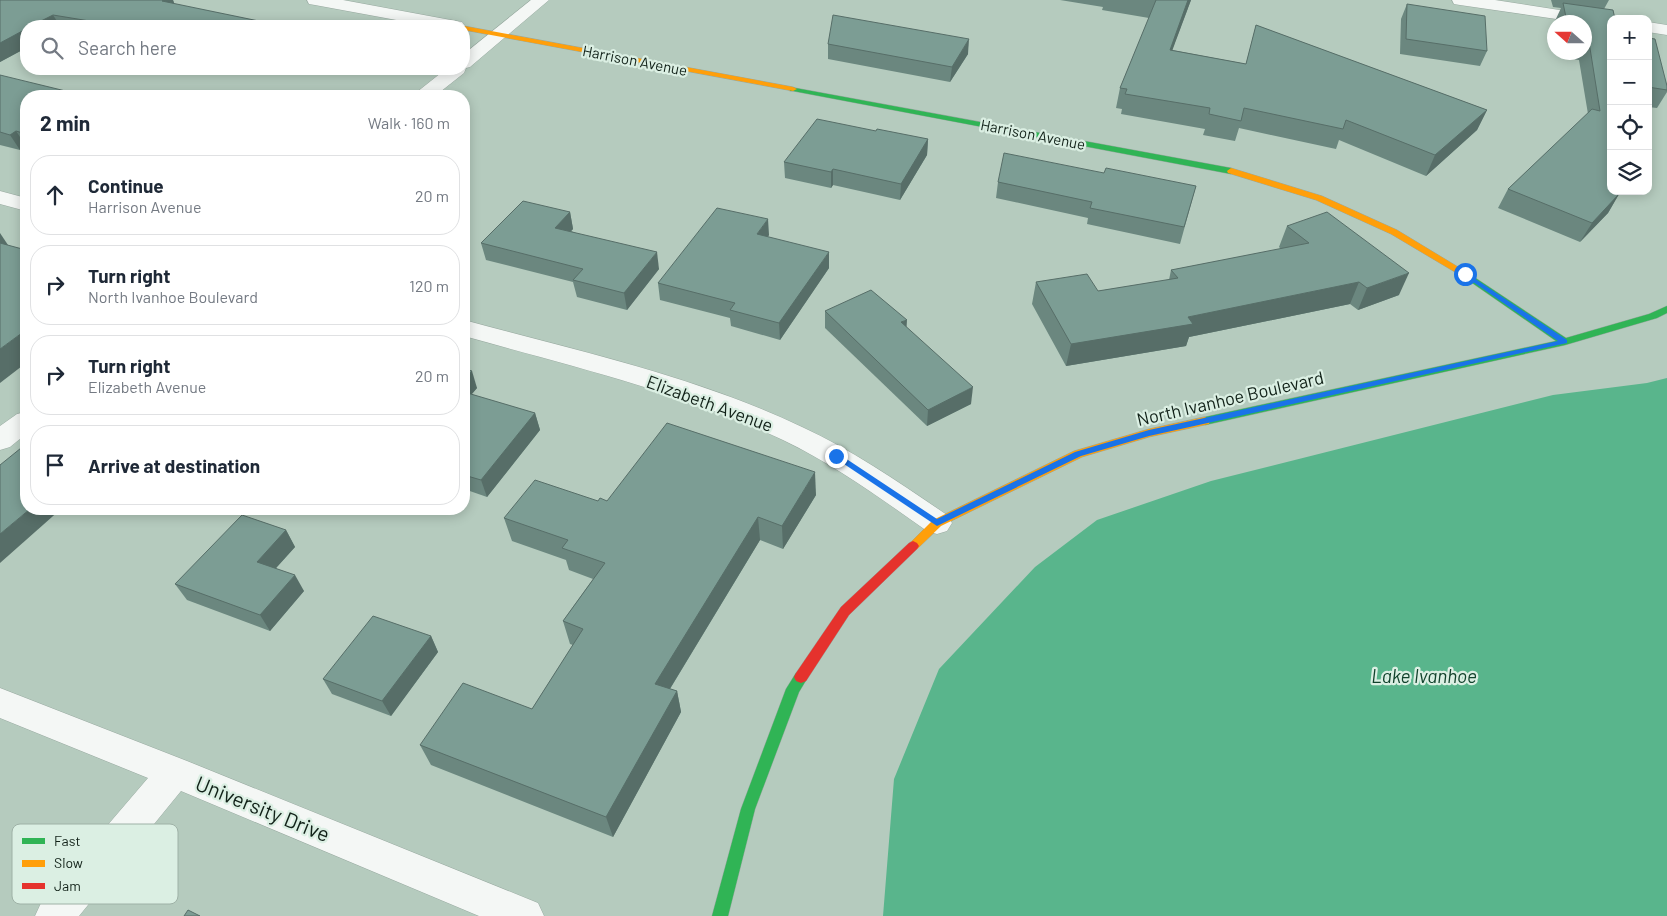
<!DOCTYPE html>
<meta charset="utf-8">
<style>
:root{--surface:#fff;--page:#f2f2f3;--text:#1f2937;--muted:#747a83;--line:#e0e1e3}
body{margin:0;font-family:Barlow,sans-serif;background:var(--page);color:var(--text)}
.controls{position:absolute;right:15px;top:15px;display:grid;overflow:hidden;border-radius:10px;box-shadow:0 2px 12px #0003}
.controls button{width:45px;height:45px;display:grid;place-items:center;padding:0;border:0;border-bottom:1px solid var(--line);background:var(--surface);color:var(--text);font:25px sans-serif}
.compass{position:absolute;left:1547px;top:15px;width:45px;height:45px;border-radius:50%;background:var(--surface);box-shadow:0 2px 12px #0003;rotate:291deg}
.stop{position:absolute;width:15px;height:15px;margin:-11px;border:4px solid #1a73e8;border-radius:50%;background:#fff}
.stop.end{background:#1a73e8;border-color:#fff;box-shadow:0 1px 5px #0008}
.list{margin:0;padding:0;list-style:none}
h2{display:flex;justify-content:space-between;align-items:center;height:65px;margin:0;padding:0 20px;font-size:21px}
h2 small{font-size:16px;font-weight:400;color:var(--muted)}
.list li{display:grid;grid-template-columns:32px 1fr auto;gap:15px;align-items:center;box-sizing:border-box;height:80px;margin:0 10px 10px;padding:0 10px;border:1px solid var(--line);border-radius:20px}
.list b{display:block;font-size:19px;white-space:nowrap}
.list p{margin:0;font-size:16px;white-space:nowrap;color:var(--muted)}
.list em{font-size:16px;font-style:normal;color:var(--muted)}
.icon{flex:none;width:28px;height:28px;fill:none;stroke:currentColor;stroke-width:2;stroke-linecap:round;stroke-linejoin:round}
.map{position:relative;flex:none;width:1667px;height:916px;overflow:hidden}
.search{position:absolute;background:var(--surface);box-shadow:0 2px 12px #0003;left:20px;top:20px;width:450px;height:55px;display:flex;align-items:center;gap:12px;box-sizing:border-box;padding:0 18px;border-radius:20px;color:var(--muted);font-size:19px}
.panel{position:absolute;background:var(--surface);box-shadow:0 2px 12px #0003;left:20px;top:90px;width:450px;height:425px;border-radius:20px}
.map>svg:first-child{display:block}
.water{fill:#59b58c}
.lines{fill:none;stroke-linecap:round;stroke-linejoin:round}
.street-casing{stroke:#98a9a0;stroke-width:1}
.fast-casing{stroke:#98a9a0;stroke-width:1}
.slow-casing{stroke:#98a9a0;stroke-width:1}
.jam-casing{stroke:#98a9a0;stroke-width:1}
.street{fill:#f4f7f5;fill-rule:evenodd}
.fast{fill:#30b455;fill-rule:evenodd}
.slow{fill:#ff9f0a;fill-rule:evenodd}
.jam{fill:#e5322d;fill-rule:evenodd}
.wall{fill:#6b877f}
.shaded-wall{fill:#576e68}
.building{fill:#7c9d94;stroke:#576e68}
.route{fill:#1a73e8}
.labels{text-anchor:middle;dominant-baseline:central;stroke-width:4.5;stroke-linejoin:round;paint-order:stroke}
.far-street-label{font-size:15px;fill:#112118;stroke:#dbefe3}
.street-label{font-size:18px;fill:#112118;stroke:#dbefe3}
.water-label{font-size:19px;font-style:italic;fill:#11422c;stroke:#dbefe3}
.near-street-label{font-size:21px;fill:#112118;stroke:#dbefe3}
.key{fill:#dbefe3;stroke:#9eb1a6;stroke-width:1}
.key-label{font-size:14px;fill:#112118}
</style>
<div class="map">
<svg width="1667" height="916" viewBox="0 0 1667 916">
<rect width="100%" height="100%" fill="#b5cbbe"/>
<path class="water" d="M 1667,378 L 1667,916 L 883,916 L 894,779 L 939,669 L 1035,567 L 1097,520 L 1211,481 L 1553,395 L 1647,383 Z"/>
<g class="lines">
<defs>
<g id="street">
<path d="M 307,0 L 343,0 L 456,21 L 462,22 L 465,26 L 429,26 L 315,5 L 309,4 Z"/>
<path d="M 531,0 L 549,0 L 470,67 L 466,68 L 464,73 L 435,96 L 415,96 L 417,92 L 446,69 L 464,69 L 464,54 Z"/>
<path d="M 1452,0 L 1495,0 L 1617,19 L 1611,19 L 1611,27 L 1460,5 L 1454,4 Z"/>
<path d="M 1648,22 L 1667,25 L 1667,35 L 1648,32 Z"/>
<path d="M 0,191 L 26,198 L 26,211 L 0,204 Z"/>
<path d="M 464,320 C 578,351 695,376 802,427 C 854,451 900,483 947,515 L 952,523 L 947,531 L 937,534 L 927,531 C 880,498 835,465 783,440 C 682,392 571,366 464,336 Z"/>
<path d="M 26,412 L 26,434 L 10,447 L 0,450 L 0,426 L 17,414 Z"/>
<path d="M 0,688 L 187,761 L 538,903 L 544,916 L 479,916 L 181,791 L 79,916 L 35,916 L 41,903 L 148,778 L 0,718 Z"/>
</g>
<g id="fast">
<path d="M 790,87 L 1231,168 L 1235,171 L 1231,174 L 793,91 L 790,91 Z"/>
<path d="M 1468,273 L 1566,338 L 1649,314 L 1667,306 L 1667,313 L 1657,318 L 1565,345 L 1205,425 L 1200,421 L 1205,417 L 1556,341 L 1465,278 L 1463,276 Z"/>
<path d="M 801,671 L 806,673 L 808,677 L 799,692 L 755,809 L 728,916 L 712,916 L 741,809 L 786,689 L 796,673 Z"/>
</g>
<g id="slow">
<path d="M 462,26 L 464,26 L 793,87 L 797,89 L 793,91 L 464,30 Z"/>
<path d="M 1231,168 L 1322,196 L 1397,230 L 1473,276 L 1468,279 L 1465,278 L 1391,234 L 1316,200 L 1228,173 L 1227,171 Z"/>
<path d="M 1205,417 L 1210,421 L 1209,424 L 1149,437 L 1082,457 L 941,526 L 917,549 L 909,549 L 907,546 L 933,520 L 1074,451 L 1149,429 Z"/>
</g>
<path id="jam" d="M 913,541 L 917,543 L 919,546 L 917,549 L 849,615 L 806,681 L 801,683 L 796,681 L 794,677 L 796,673 L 841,607 L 909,543 Z"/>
</defs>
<use href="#street" class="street-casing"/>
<use href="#fast" class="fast-casing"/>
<use href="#slow" class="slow-casing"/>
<use href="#jam" class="jam-casing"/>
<use href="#street" class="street"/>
<use href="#fast" class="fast"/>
<use href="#slow" class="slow"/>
<use href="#jam" class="jam"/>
</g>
<g class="wall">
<path d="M 0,0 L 173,0 L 174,4 L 283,26 L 26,26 L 26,48 L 0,62 Z"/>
<path d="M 1060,0 L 1191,0 L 1172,50 L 1246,64 L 1256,25 L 1487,110 L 1477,130 L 1426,176 L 1339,140 L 1336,149 L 1239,128 L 1235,141 L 1203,135 L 1205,129 L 1121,114 L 1122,109 L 1116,108 L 1120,88 L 1149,18 L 1102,10 L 1103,7 Z"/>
<path d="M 1551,0 L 1609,0 L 1604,9 L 1619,194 L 1608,213 L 1580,242 L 1498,208 L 1508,189 L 1588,114 L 1579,60 L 1561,57 L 1560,52 L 1584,52 L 1584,22 L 1555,22 L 1555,21 L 1561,8 L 1553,7 Z"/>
<path d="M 1407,4 L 1487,51 L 1480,66 L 1400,54 L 1401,19 Z"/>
<path d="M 1648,38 L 1667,86 L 1667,92 L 1657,108 L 1648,107 Z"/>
<path d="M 828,44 L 968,54 L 950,82 L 828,59 Z"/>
<path d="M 254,69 L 279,69 L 273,73 Z"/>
<path d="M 0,75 L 26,96 L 26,147 L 20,150 L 0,145 Z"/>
<path d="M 876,131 L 928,139 L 927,155 L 900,200 L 833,185 L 831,188 L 785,178 L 784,162 Z"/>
<path d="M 1104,173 L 1196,186 L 1180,244 L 1087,224 L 1088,218 L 996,198 L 998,182 Z"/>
<path d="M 570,212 L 573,229 L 571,231 L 659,269 L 627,310 L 577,297 L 573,282 L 486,260 L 481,243 Z"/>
<path d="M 1287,226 L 1399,295 L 1358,310 L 1350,304 L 1189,337 L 1186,346 L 1066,366 L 1032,304 L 1036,282 L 1098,291 L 1169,280 L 1171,270 L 1281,249 L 1279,247 Z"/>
<path d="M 769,235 L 768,237 L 829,268 L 780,340 L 731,326 L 730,318 L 660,300 L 658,283 Z"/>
<path d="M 825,311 L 906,327 L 971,404 L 927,426 L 825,328 Z"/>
<path d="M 464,369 L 477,388 L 471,395 L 535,413 L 540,430 L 487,497 L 464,489 Z"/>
<path d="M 816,495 L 783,549 L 760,540 L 670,689 L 677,691 L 681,712 L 613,837 L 431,765 L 420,745 L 532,709 L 573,645 L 570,644 L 563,621 L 593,579 L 569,570 L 566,560 L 512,541 L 504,518 L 598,501 Z"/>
<path d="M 286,530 L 295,547 L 276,568 L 304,591 L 270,631 L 187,600 L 175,584 Z"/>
<path d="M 431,636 L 438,652 L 391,716 L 332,694 L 323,679 Z"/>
</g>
<g class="shaded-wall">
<path d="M 164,0 L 173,0 L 177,11 L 162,1 Z"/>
<path d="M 1188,0 L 1191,0 L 1165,70 L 1170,50 Z"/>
<path d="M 53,15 L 60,26 L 31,26 Z"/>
<path d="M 26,29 L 26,48 L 0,62 L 0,43 Z"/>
<path d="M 969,39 L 968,54 L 950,82 L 952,67 Z"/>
<path d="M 271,69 L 279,69 L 273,73 Z"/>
<path d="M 1487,110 L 1477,130 L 1426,176 L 1435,155 Z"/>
<path d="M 16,131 L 26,146 L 20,150 L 10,135 Z"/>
<path d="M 928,139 L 927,155 L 900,200 L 901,184 Z"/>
<path d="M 833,169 L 833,185 L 831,188 L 831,172 Z"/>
<path d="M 1619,194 L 1608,213 L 1580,242 L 1592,223 Z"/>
<path d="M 570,212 L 573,229 L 559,244 L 555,228 Z"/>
<path d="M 768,219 L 769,235 L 758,251 L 757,234 Z"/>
<path d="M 0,233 L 12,251 L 0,259 Z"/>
<path d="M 657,252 L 659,269 L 627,310 L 624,293 Z"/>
<path d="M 829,252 L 829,268 L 780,340 L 779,323 Z"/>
<path d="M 1409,273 L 1399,295 L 1358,310 L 1367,288 Z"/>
<path d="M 1359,282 L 1350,304 L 1189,337 L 1186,346 L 1066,366 L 1071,344 L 1188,317 Z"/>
<path d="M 907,320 L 906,337 L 901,322 Z"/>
<path d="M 26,330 L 26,363 L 0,383 L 0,349 Z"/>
<path d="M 472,371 L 477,388 L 464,403 L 464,380 Z"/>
<path d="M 973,387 L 971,404 L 927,426 L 928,410 Z"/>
<path d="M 535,413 L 540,430 L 487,497 L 481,480 Z"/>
<path d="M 815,472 L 816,495 L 783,549 L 782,526 Z"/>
<path d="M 30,509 L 61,509 L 0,563 L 0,534 Z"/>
<path d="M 758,517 L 760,540 L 660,705 L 655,684 Z"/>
<path d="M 286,530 L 295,547 L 267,578 L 257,562 Z"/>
<path d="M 295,575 L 304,591 L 270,631 L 260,615 Z"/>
<path d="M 431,636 L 438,652 L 391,716 L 382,701 Z"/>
<path d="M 677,691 L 681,712 L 613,837 L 606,817 Z"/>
</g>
<g class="building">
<path d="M 0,0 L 164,0 L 162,1 L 283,26 L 120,26 L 53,15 L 31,26 L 26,26 L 26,29 L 0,43 Z"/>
<path d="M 1156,0 L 1188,0 L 1170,50 L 1246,64 L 1256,25 L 1487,110 L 1435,155 L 1346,120 L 1343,129 L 1244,108 L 1241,121 L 1209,114 L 1210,108 L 1125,94 L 1127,89 L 1120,88 Z"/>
<path d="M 1563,3 L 1613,10 L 1615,19 L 1611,19 L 1611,191 L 1619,191 L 1619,194 L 1592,223 L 1508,189 L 1592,109 L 1600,111 L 1589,42 L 1584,41 L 1584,22 L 1567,22 Z"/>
<path d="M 1407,4 L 1485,16 L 1487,51 L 1406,39 Z"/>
<path d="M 833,15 L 969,39 L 952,67 L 828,44 Z"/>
<path d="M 1648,38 L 1655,39 L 1667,86 L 1667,90 L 1648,87 Z"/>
<path d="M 0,75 L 86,96 L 26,96 L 26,134 L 16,131 L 10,135 L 0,132 Z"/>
<path d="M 817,119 L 876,131 L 877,129 L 928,139 L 901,184 L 833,169 L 831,172 L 784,162 Z"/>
<path d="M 1004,153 L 1104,173 L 1106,168 L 1196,186 L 1184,227 L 1090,208 L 1092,202 L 998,182 Z"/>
<path d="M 523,201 L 570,212 L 555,228 L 657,252 L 624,293 L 573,280 L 583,269 L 481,243 Z"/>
<path d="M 717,208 L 768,219 L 757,234 L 829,252 L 779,323 L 730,310 L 735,303 L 658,283 Z"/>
<path d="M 1327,212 L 1409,273 L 1367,288 L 1359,282 L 1188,317 L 1193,324 L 1071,344 L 1036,282 L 1087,274 L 1098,291 L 1178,278 L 1171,270 L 1309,243 L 1287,226 Z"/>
<path d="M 0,243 L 26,250 L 26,330 L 0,349 Z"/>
<path d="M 871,290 L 907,320 L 901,322 L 973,387 L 928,410 L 825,311 Z"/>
<path d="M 464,369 L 472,371 L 464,380 Z"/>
<path d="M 464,392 L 535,413 L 481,480 L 464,475 Z"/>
<path d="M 667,423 L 815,472 L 782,526 L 758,517 L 655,684 L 677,691 L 606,817 L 420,745 L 463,683 L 532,709 L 583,629 L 563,621 L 605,563 L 562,548 L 568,540 L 504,518 L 535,480 L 598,501 L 600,498 L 607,501 Z"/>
<path d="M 26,444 L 26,509 L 30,509 L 0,534 L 0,465 Z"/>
<path d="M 242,515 L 286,530 L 257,562 L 295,575 L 260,615 L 175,584 Z"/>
<path d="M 373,616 L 431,636 L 382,701 L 323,679 Z"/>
<path d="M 188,910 L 200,916 L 184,916 Z"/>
</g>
<path class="route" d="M 1465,272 L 1567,340 L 1567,343 L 1149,436 L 1081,456 L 937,526 L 832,456 L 836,453 L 839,454 L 937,519 L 1075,452 L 1149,430 L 1558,341 L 1463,275 L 1463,272 Z"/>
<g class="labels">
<g class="far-street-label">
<text transform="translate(635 60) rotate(11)">Harrison Avenue</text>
<text transform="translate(1033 134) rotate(11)">Harrison Avenue</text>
</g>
<g class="street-label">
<text transform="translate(1230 398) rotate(-13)">North Ivanhoe Boulevard</text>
<text transform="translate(710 403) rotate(20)">Elizabeth Avenue</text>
</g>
<g class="water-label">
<text x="1424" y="675">Lake Ivanhoe</text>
</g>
<g class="near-street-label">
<text transform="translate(263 808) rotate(22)">University Drive</text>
</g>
</g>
<rect x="12" y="824" width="166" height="80" rx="8" class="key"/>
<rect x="22" y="838" width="23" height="6" fill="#30b455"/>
<rect x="22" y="860" width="23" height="7" fill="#ff9f0a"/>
<rect x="22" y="883" width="23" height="6" fill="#e5322d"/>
<g class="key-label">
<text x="54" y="846">Fast</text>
<text x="54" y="868">Slow</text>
<text x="54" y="891">Jam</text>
</g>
</svg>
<div class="controls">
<button>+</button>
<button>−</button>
<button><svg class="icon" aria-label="locate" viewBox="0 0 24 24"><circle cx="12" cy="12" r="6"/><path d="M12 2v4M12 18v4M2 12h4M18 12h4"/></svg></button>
<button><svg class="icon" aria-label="layers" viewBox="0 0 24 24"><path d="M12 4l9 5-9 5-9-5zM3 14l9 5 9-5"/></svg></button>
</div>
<svg class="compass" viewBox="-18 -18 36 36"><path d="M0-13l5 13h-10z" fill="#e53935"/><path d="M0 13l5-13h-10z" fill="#747a83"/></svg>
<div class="stop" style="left:1465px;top:274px"></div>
<div class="stop end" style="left:836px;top:456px"></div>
<div class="search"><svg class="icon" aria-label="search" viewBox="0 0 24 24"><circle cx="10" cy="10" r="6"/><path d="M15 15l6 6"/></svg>Search here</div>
<section class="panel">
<h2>2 min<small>Walk · 160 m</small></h2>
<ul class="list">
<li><svg class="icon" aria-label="ahead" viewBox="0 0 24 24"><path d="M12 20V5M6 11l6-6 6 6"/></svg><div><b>Continue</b><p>Harrison Avenue</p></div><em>20 m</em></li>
<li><svg class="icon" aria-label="right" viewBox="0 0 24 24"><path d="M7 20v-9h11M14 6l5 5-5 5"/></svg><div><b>Turn right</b><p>North Ivanhoe Boulevard</p></div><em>120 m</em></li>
<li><svg class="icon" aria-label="right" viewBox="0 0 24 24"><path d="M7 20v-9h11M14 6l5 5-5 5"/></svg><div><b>Turn right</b><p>Elizabeth Avenue</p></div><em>20 m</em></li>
<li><svg class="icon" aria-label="arrive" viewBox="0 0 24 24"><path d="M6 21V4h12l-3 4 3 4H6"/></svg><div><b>Arrive at destination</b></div></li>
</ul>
</section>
</div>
